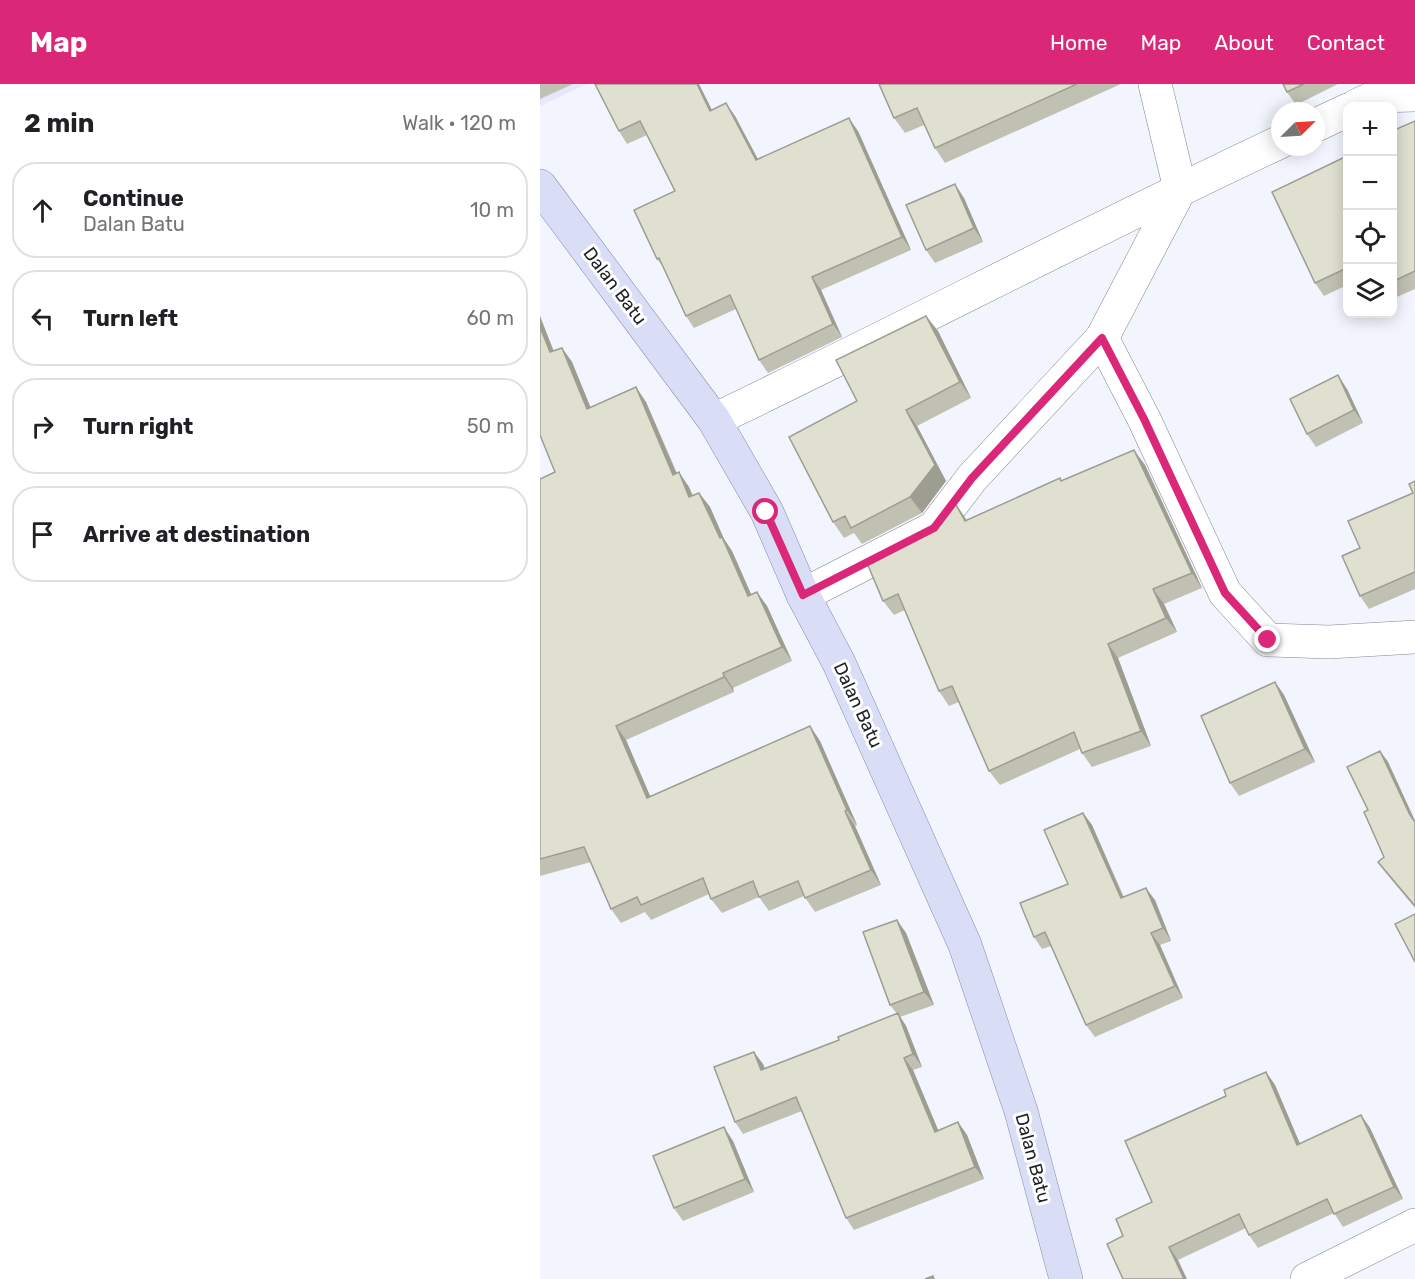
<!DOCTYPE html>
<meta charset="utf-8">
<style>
:root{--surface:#fff;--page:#f6f6f6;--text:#202124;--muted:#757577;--line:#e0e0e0;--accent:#db2777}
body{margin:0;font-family:Rubik,sans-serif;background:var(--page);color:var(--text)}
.controls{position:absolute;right:18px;top:18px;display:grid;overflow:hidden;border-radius:12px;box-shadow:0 3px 15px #0003}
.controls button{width:54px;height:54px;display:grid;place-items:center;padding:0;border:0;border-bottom:2px solid var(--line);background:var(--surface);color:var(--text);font:30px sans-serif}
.compass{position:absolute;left:731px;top:18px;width:54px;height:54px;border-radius:50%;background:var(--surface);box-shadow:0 3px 15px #0003;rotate:66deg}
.stop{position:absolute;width:18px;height:18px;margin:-14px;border:4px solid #db2777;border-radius:50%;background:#fff}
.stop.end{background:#db2777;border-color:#fff;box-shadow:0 2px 6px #0008}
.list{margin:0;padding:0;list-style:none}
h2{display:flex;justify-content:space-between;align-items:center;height:78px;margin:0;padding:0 24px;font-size:26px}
h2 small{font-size:20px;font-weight:400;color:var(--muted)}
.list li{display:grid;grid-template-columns:39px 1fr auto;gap:18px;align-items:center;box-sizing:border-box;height:96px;margin:0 12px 12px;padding:0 12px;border:2px solid var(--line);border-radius:24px}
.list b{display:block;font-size:22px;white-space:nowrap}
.list p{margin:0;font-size:20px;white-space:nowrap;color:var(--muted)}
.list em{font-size:20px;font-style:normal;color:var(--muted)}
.icon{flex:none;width:33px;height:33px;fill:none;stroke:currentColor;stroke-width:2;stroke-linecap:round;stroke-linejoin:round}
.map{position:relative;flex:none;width:875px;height:1195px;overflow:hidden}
header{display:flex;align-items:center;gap:36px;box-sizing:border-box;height:84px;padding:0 30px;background:var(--accent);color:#fff}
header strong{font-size:28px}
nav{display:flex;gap:33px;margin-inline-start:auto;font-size:21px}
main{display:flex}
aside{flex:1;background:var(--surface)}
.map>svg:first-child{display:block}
.built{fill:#e5e8fb}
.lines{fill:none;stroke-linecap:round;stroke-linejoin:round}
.minor-casing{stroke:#838694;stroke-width:34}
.primary-casing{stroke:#878da8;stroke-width:34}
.minor{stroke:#fff;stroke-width:33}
.primary{stroke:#d9ddf5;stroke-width:33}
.wall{fill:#c1c1b3}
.shaded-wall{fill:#9d9d92}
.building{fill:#e0e0d0;stroke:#9d9d92;stroke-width:1.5}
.route{stroke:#db2777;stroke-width:8}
.labels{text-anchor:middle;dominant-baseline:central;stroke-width:6;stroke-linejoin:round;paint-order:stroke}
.street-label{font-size:18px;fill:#1f2026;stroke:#fff}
</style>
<header>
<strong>Map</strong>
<nav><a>Home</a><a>Map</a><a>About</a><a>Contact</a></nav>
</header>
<main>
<aside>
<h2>2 min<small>Walk · 120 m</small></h2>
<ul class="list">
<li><svg class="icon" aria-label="ahead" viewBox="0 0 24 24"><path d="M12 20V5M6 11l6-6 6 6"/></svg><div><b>Continue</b><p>Dalan Batu</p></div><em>10 m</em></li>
<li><svg class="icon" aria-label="left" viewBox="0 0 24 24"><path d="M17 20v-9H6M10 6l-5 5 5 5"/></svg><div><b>Turn left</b></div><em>60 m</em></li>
<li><svg class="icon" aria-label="right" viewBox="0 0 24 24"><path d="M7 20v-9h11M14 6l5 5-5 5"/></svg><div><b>Turn right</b></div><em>50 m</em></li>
<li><svg class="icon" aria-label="arrive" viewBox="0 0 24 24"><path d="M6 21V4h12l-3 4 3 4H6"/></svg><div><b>Arrive at destination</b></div></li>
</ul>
</aside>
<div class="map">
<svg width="875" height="1195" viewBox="0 0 875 1195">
<rect width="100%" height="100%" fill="#f3f5fe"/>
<path class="built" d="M 0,0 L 47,0 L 0,22 Z"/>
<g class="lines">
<defs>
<g id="minor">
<path d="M 816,22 L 837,12 L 875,11"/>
<path d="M 776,41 L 808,26"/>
<path d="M 562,254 L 604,335 L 685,509 L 728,556 L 789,558 L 875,553"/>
<path d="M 174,336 C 364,245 550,147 740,58"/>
<path d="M 263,511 L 394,444 L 432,394 L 562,254 L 640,105 L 615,0"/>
<path d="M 767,1195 L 875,1141"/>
</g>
<path id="primary" d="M 0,102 L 174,336 L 227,428 L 263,511 L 299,579 L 425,861 L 481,1027 L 526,1195"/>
</defs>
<use href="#minor" class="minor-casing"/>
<use href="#primary" class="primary-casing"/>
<use href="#minor" class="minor"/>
<use href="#primary" class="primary"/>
</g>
<g class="wall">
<path d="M 0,0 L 33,0 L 0,15 Z"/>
<path d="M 55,0 L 195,32 L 218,75 L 318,47 L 371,166 L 281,206 L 302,253 L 228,289 L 219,276 L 196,225 L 154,244 L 146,232 L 124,184 L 117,175 L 135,107 L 107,51 L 87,60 L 79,47 Z"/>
<path d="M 339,0 L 581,0 L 405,79 L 395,64 L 384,41 L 365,49 L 354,34 Z"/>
<path d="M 743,0 L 798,0 L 756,21 L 747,8 Z"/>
<path d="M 875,37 L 875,205 L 852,215 L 852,47 Z"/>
<path d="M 807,72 L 807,201 L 784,212 L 775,199 Z"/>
<path d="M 424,114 L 443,158 L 395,179 L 386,166 Z"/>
<path d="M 386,232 L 398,247 L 431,314 L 377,342 L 406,397 L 382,429 L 322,460 L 314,449 L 304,454 L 293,438 L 317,317 Z"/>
<path d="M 22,264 L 32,278 L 50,323 L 106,318 L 137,389 L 149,403 L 153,412 L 159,409 L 170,423 L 184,455 L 192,467 L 211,510 L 227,522 L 252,577 L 193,604 L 194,608 L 86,656 L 110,712 L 270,642 L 280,657 L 317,741 L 315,742 L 341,801 L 275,828 L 264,812 L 229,827 L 219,813 L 182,829 L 171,815 L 169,810 L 111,836 L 105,828 L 81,839 L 71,825 L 51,778 L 0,792 L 0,395 L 15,388 L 14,267 Z"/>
<path d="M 807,305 L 823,339 L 776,363 L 767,350 Z"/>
<path d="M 605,381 L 662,504 L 624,520 L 637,548 L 578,574 L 611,662 L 552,683 L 542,669 L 540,665 L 460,701 L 449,687 L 419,618 L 409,622 L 399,607 L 365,526 L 354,531 L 343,517 L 393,446 L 415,419 L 427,436 L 520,394 L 522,397 Z"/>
<path d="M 875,397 L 875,505 L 829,525 L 820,512 L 820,464 L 873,409 Z"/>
<path d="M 735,598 L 744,611 L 775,678 L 699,712 L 690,699 Z"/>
<path d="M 840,667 L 848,678 L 875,737 L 875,824 L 846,789 L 838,778 L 844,773 L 828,726 Z"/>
<path d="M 543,729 L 552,741 L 584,813 L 615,816 L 631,857 L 620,861 L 643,914 L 555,953 L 546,941 L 511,862 L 502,865 L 494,853 L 528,800 Z"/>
<path d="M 357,836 L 366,849 L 394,921 L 360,933 L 366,942 L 382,983 L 373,986 L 398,1046 L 418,1038 L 427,1051 L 444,1095 L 314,1146 L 306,1134 L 262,1027 L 203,1050 L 195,1038 L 223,980 L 225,985 L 299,956 L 357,930 L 350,921 Z"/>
<path d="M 726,988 L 735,1001 L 760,1060 L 821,1031 L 830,1044 L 863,1115 L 803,1143 L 794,1129 L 718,1164 L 709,1151 L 706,1144 L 638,1176 L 583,1152 L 612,1118 L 686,1012 Z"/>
<path d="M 193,1057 L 214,1108 L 143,1137 L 134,1124 Z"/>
</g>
<g class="shaded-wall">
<path d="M 157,0 L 159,0 L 179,40 L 170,27 Z"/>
<path d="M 186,19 L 195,32 L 225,89 L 216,76 Z"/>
<path d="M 309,34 L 318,47 L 371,166 L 362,153 Z"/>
<path d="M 415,100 L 424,114 L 443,158 L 434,144 Z"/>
<path d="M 272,193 L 281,206 L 302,253 L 293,240 Z"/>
<path d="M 0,232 L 20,283 L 10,268 L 0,243 Z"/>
<path d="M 386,232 L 398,247 L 431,314 L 420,298 Z"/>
<path d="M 22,264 L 32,278 L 57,339 L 47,325 Z"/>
<path d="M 798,291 L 807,305 L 823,339 L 814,326 Z"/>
<path d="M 96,303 L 106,318 L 143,405 L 133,391 Z"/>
<path d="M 366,326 L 377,342 L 406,397 L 382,429 L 370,413 Z"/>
<path d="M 594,366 L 605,381 L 662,504 L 652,489 Z"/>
<path d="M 139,388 L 149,403 L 159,428 L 149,413 Z"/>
<path d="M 159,409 L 170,423 L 184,455 L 192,467 L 218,526 L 208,512 L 180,454 Z"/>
<path d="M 415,419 L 425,434 L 435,452 L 425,437 Z"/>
<path d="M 613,505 L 624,520 L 637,548 L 626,534 Z"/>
<path d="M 217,508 L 227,522 L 252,577 L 242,563 Z"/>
<path d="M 568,560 L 578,574 L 611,662 L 601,647 Z"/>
<path d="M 183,589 L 193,604 L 194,608 L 184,593 Z"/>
<path d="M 735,598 L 744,611 L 775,678 L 765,665 Z"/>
<path d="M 76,642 L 86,656 L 117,728 L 107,714 Z"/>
<path d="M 270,642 L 280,657 L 317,741 L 307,726 Z"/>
<path d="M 840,667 L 848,678 L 875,737 L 875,739 L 870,731 Z"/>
<path d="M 305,727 L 315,742 L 341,801 L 331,786 Z"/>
<path d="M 543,729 L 552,741 L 589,827 L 581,814 Z"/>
<path d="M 606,804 L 615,816 L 631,857 L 623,844 Z"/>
<path d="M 357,836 L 366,849 L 394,921 L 384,908 Z"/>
<path d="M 611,849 L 620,861 L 643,914 L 635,902 Z"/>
<path d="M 358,929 L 366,942 L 382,983 L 373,970 Z"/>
<path d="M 214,968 L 223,980 L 230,999 L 221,986 Z"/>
<path d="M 364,974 L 373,986 L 404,1060 L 395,1048 Z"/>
<path d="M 726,988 L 735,1001 L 766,1074 L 757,1061 Z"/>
<path d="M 821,1031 L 830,1044 L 863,1115 L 854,1103 Z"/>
<path d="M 418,1038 L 427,1051 L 444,1095 L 435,1083 Z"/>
<path d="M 184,1043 L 193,1057 L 214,1108 L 205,1095 Z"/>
<path d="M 629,1163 L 638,1176 L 647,1195 L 644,1195 Z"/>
</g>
<g class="building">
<path d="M 55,0 L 157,0 L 170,27 L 186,19 L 216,76 L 309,34 L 362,153 L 272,193 L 293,240 L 219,276 L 190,211 L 146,232 L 119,174 L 117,175 L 94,126 L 135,107 L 100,37 L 79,47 Z"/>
<path d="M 339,0 L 537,0 L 395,64 L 377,24 L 354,34 Z"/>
<path d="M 743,0 L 764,0 L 747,8 Z"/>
<path d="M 875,37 L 875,187 L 852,198 L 852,47 Z"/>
<path d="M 807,72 L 807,184 L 775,199 L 732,108 Z"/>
<path d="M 415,100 L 434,144 L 386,166 L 366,121 Z"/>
<path d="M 386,232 L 420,298 L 366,326 L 395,381 L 370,413 L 311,444 L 305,432 L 293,438 L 249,353 L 317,317 L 296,276 Z"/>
<path d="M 0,243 L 10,268 L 22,264 L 47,325 L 96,303 L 133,391 L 139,388 L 149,413 L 159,409 L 180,454 L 182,453 L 208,512 L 217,508 L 242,563 L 183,589 L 184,593 L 76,642 L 107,714 L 270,642 L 307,726 L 305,727 L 331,786 L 265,814 L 258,797 L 219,813 L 213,797 L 171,815 L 163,794 L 101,821 L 97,813 L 71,825 L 44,763 L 0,775 L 0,395 L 15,388 L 0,351 Z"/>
<path d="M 798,291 L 814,326 L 767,350 L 750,315 Z"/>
<path d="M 594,366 L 652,489 L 613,505 L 626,534 L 568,560 L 601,647 L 542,669 L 534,648 L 449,687 L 412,602 L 399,607 L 358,510 L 343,517 L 327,479 L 393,446 L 415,419 L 425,437 L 520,394 L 521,397 Z"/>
<path d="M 875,397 L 875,488 L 820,512 L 802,472 L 820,464 L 808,437 L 873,409 L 869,400 Z"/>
<path d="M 735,598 L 765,665 L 690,699 L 661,632 Z"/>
<path d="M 840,667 L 870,731 L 875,738 L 875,822 L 838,778 L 844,773 L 824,728 L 828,726 L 807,683 Z"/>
<path d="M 543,729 L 581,814 L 606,804 L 623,844 L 611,849 L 635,902 L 546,941 L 505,848 L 494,853 L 480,819 L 528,800 L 504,746 Z"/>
<path d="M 875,830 L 875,878 L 855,840 Z"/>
<path d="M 357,836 L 384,908 L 350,921 L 323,848 Z"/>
<path d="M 358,929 L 373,970 L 364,974 L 395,1048 L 418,1038 L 435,1083 L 306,1134 L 256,1013 L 195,1038 L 174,983 L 214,968 L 221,986 L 299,956 L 298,953 Z"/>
<path d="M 726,988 L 757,1061 L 821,1031 L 854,1103 L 794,1130 L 787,1115 L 709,1151 L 699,1130 L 629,1163 L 644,1195 L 583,1195 L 567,1160 L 583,1152 L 576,1135 L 612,1118 L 585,1057 L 686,1012 L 684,1006 Z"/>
<path d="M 184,1043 L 205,1095 L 134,1124 L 113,1072 Z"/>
<path d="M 393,1192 L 394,1195 L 385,1195 Z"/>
</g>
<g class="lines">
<path class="route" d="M 226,428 L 263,511 L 394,444 L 432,394 L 562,254 L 604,335 L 685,509 L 728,556"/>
</g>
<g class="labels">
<g class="street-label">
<text transform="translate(75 202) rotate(53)">Dalan Batu</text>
<text transform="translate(318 621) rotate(65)">Dalan Batu</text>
<text transform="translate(493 1074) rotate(75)">Dalan Batu</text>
</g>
</g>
</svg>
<div class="controls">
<button>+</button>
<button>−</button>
<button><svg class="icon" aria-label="locate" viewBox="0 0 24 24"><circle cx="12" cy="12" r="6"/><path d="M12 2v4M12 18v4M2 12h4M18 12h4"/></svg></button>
<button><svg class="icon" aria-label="layers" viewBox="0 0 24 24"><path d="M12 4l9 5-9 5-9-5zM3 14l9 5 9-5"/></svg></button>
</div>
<svg class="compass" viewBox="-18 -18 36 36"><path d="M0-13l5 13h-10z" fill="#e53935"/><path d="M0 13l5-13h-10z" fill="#757577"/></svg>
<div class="stop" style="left:226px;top:428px"></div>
<div class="stop end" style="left:728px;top:556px"></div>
</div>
</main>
